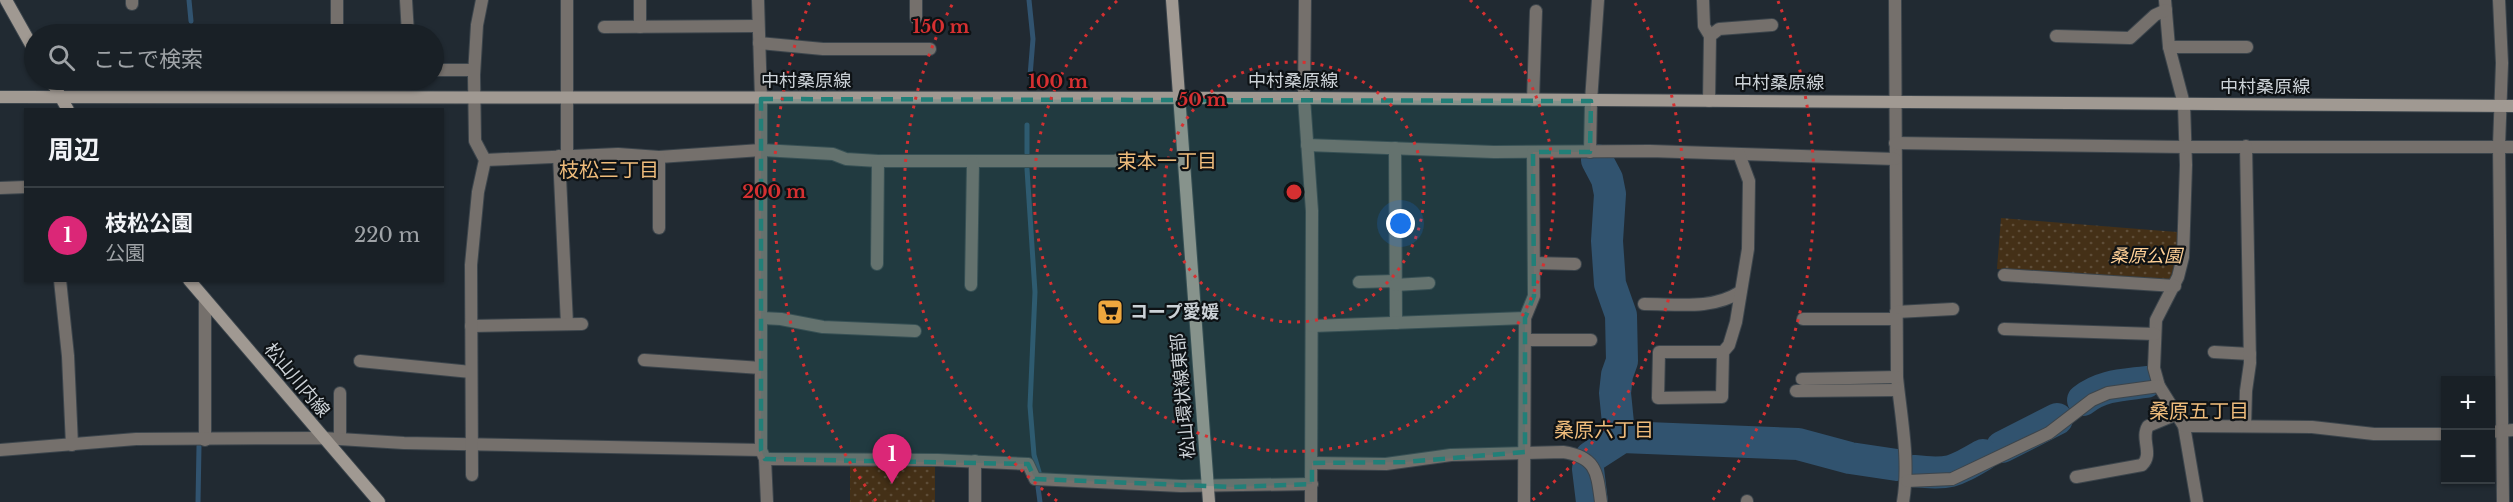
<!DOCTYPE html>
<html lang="ja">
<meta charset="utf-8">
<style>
:root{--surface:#192026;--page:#22282e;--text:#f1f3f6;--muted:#9fa3a7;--line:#373e43;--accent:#db2777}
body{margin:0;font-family:"Libre Baskerville","Noto Sans JP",serif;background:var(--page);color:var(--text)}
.controls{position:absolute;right:18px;bottom:18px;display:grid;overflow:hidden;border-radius:0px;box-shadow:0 2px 4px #0004}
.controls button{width:54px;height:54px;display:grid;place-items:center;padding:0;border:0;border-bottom:2px solid var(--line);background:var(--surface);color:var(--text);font:30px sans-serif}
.you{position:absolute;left:1401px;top:224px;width:21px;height:21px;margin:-15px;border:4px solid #fff;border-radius:50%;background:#1a73e8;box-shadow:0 0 0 9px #1a73e833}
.badge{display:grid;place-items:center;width:39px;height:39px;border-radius:50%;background:var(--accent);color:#fff;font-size:20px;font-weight:700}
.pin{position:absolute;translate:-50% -50px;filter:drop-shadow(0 2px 3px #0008)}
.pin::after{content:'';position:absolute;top:32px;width:21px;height:18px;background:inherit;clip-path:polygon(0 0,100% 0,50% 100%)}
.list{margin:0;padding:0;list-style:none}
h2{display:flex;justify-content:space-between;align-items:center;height:78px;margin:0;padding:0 24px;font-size:26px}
h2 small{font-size:20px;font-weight:400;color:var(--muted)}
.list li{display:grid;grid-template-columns:39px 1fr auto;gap:18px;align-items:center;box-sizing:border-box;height:96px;padding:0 24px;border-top:2px solid var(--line)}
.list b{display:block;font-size:22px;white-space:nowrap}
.list p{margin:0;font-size:20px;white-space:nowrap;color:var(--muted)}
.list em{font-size:20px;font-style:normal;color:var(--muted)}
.icon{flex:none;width:33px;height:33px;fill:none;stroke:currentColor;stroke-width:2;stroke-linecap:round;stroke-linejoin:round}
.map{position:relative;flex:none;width:2513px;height:502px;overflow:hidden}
.search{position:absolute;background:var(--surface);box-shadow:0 2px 4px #0004;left:24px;top:24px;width:420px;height:66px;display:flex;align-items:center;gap:15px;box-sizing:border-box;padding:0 21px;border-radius:33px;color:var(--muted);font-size:22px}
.panel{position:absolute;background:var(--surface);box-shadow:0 2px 4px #0004;left:24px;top:108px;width:420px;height:174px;border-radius:0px}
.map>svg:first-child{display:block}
.grass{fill:url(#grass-dots)}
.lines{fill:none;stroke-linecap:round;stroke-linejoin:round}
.stream{stroke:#31536f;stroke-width:5}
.river{stroke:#31536f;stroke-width:32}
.street-casing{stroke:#3c454c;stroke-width:14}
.secondary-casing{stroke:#3c454c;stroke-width:14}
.street{stroke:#75706c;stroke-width:12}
.secondary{stroke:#a09992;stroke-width:12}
.marked{fill:#227f78;fill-opacity:0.2;stroke:#227f78;stroke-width:4.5;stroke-dasharray:12 8;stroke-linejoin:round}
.ring{fill:none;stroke:#d63031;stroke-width:3;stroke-dasharray:3 6}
.labels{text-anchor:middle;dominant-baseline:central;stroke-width:4.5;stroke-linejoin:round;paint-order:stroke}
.street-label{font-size:18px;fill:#ccd2d7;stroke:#0e1215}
.park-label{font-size:18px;font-style:italic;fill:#ffd096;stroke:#0e1215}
.poi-label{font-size:18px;font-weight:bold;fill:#ccd2d7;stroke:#0e1215;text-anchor:start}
.neighbourhood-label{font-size:20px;fill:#eebb7b;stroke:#0e1215}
.centre{fill:#d63031;stroke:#0e1215;stroke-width:3}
.ring-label{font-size:18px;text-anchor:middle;font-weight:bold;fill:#d63031;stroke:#0e1215;stroke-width:4.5;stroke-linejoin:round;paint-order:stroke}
</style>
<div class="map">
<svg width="2513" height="502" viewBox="0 0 2513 502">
<defs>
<pattern id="grass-dots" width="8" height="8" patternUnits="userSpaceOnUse" patternTransform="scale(1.5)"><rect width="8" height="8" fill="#443017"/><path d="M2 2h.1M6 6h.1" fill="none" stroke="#5e4d38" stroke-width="1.8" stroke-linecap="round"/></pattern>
</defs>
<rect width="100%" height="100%" fill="#212a32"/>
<g class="grass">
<path d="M 2001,218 L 2177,232 L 2178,265 L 2171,284 L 1997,269 Z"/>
<path d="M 935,464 L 935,502 L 850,502 L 850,465 Z"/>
</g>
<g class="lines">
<g class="stream">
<path d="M 189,0 L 191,21"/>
<path d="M 1029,0 L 1033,39 L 1030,76"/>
<path d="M 1027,125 L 1027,153"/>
<path d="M 1027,169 L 1035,292 L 1030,406 L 1034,455 L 1039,472"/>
<path d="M 1038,487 L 1040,502"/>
<path d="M 198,502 L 199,446"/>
</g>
<g class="river">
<path d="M 1597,160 L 1607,179 L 1610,194 L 1607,241 L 1610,284 L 1621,315 L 1622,361 L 1617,375 L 1615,393 L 1618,423 L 1622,437"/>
<path d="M 2083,400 C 2102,385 2123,385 2146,382"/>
<path d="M 2002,447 L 2057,419"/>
<path d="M 1591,457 L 1622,437 L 1798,444 L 1850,458 L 1897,465"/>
<path d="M 1588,469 L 1592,502"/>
<path d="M 1914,471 C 1949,475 1954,472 1983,455"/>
</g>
<defs>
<g id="street">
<path d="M 132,0 L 132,4"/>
<path d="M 337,0 L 337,34"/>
<path d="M 406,0 L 408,34"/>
<path d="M 567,0 L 567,154"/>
<path d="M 640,0 L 640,27"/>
<path d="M 758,0 L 761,99 L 761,450 L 765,459 L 767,502"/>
<path d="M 916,0 L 916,18"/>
<path d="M 1305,0 L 1304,98 L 1312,211 L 1311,502"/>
<path d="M 1703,0 L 1704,26 L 1710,36"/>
<path d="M 1895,0 L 1897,377 C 1901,418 1910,460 1903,502"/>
<path d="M 2165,0 L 2169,47 L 2184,104 L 2186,165 L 2183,257 L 2178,277 L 2156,320 L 2154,368 L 2159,386 L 2184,426 L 2197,502"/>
<path d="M 2499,0 L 2502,63 L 2499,146 L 2503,502"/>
<path d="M 604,27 L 758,26"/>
<path d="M 2056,36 L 2130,38 L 2155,15 L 2166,10"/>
<path d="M 759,43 L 823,49 L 930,49"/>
<path d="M 2169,47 L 2247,47"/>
<path d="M 434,70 L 474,70"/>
<path d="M 1533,100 L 1536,11"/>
<path d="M 1709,101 L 1710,36 L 1719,29 L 1772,25"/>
<path d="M 1895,143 L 2185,147 L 2513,147"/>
<path d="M 1307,145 L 1494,152 L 1650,151 L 1895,159"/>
<path d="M 1395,148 L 1396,323"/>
<path d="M 1590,152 L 1591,101 L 1598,0"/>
<path d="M 559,156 L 567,324"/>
<path d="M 485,160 L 618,154 L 659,157 L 761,150 L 833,154 L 846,159 L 878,161 L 1115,161 L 1126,157"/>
<path d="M 0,188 L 26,187"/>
<path d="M 659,228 L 659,157"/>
<path d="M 1534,263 L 1575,264"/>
<path d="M 877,264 L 878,161"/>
<path d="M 2004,275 L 2175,286"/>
<path d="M 60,280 L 68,356 L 72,445"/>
<path d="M 1359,282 L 1395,281"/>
<path d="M 971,285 L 973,162"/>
<path d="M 1395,285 L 1429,283"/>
<path d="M 205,299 L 205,440"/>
<path d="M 1644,304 C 1677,304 1712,310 1740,292"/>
<path d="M 1896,312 L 1953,309"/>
<path d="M 761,318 L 781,319 L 823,327 L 915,331"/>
<path d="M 1803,319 L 1896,319"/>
<path d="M 471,326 L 582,324"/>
<path d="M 1312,326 L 1525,318 L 1534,296 L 1533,152"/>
<path d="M 2004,329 L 2155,334"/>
<path d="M 1525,340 L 1591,340"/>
<path d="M 1723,352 L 1659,352 L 1658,398 L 1722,397 L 1723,352 L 1729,345 L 1736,322 L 1748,249 L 1749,181 L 1739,154"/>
<path d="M 2214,352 L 2250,354"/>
<path d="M 644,360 L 761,368"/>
<path d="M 360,361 L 471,372"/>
<path d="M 1802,379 L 1897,377"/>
<path d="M 1796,391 L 1898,390"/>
<path d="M 340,393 L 340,439"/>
<path d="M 2184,426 L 2312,427 L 2374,434 L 2446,434"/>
<path d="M 2245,426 L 2246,391 L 2250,363 L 2246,146"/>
<path d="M 2490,432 L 2513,430"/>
<path d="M 0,450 L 136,439 L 323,438 L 404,443 L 761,450"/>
<path d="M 765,459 L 938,460 L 1028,464 L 1035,479 L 1181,486 L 1312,484"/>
<path d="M 975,461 L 975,502"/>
<path d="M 1312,463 L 1386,464 L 1451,455 L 1563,452 C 1597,457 1597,473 1601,502"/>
<path d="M 472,475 L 471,265 L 478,192 L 485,160 L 475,141 L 474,75 L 477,25 L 482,0"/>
<path d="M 2076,477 L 2142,465 C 2154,454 2140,439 2148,426 L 2177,414"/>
<path d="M 1907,481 L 1952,479 L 2049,433 L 2092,400 L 2108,393 L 2159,386"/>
<path d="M 1747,501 L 1747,502"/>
<path d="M 1524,502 L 1525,318"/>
</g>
<g id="secondary">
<path d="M 6,0 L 34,50"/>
<path d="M 1172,0 L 1209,502"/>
<path d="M 51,80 L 68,110"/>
<path d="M 0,97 L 1304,98 L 2513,106"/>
<path d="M 189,280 L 379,502"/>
</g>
</defs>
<use href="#street" class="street-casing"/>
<use href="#secondary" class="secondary-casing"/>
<use href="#street" class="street"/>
<use href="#secondary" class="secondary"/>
</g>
<path class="marked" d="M 761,99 L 1591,101 L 1590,152 L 1533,152 L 1534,296 L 1525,318 L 1525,452 L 1405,462 L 1312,463 L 1312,484 L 1232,487 L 1035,479 L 1028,464 L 765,459 L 761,450 Z"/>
<g class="ring">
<circle cx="1294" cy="192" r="130"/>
<path d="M1470 0A260 260 0 1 1 1118 0"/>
<path d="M1057 501A390 390 0 0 1 953 3M1635 3A390 390 0 0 1 1531 501"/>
<path d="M876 501A520 520 0 0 1 810 1M1778 1A520 520 0 0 1 1712 501"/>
</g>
<defs>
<symbol id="supermarket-square" viewBox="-11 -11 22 22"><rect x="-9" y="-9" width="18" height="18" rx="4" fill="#efa73e" stroke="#0e1215"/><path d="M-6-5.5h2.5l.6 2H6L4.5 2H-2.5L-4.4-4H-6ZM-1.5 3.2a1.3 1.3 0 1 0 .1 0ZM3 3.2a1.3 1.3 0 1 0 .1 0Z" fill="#111"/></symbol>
</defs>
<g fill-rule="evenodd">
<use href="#supermarket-square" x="1095" y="297" width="30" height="30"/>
</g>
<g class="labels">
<g class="street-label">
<text x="806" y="81">中村桑原線</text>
<text x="1293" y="81">中村桑原線</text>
<text x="1779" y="83">中村桑原線</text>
<text x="2265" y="87">中村桑原線</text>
<text transform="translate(297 380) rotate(50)">松山川内線</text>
<text transform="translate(1183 396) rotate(-95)">松山環状線東部</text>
</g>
<g class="park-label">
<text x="2146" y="256">桑原公園</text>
</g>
<g class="poi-label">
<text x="1130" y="312">コープ愛媛</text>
</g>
<g class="neighbourhood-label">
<text x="1167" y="161">束本一丁目</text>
<text x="609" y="170">枝松三丁目</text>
<text x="2199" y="411">桑原五丁目</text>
<text x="1604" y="430">桑原六丁目</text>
</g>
</g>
<circle cx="1294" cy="192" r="9" class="centre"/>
<g class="ring-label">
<text x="941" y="33">150 m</text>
<text x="1058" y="88">100 m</text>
<text x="1202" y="106">50 m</text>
<text x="774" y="198">200 m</text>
</g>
</svg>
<div class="controls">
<button>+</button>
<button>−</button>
</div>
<div class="you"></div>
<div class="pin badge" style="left:892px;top:484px">1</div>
<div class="search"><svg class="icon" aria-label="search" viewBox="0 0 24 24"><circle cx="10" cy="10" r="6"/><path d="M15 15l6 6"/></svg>ここで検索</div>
<section class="panel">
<h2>周辺<small></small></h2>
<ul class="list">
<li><span class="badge">1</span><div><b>枝松公園</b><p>公園</p></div><em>220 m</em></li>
</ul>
</section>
</div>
